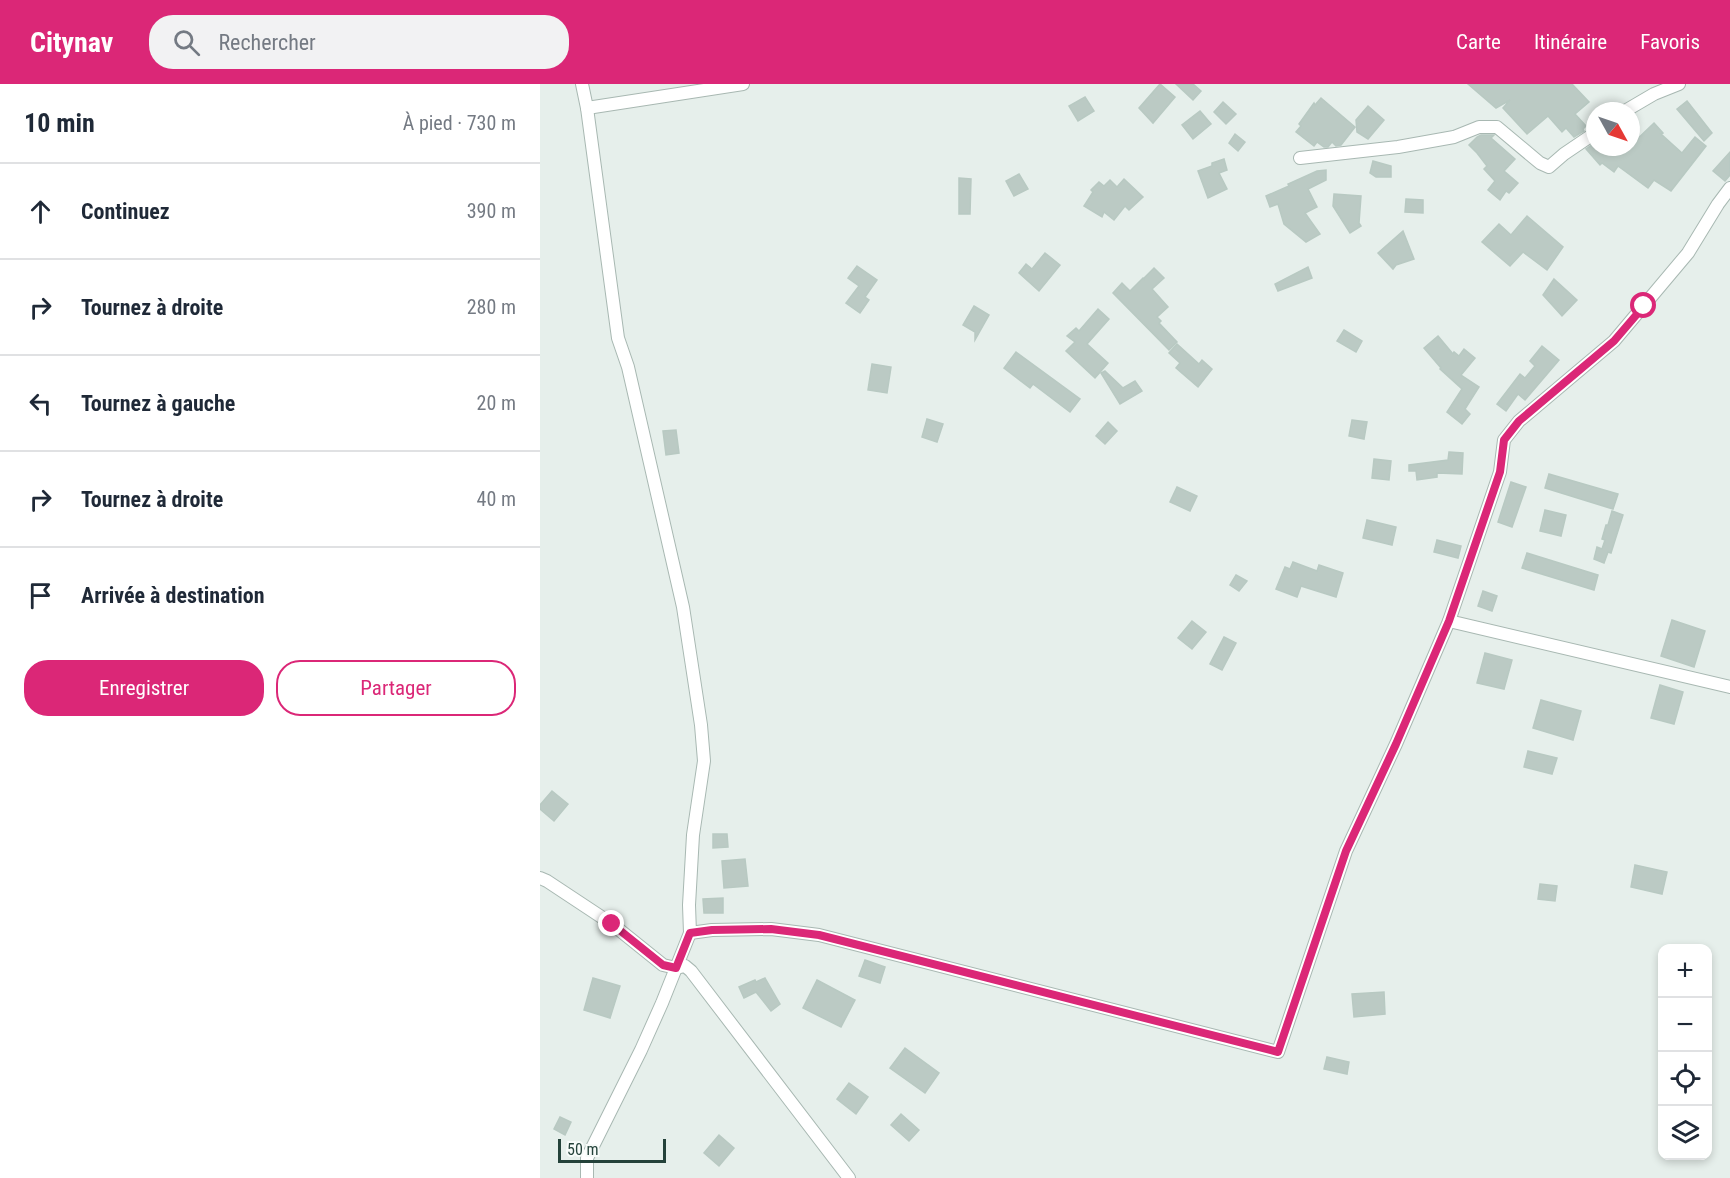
<!DOCTYPE html>
<html lang="fr">
<meta charset="utf-8">
<style>
:root{--surface:#fff;--page:#f2f2f3;--text:#1f2937;--muted:#747a83;--line:#e0e1e3;--accent:#db2777}
body{margin:0;font-family:"Roboto Condensed",sans-serif;background:var(--page);color:var(--text)}
.controls{position:absolute;right:18px;bottom:18px;display:grid;overflow:hidden;border-radius:12px;box-shadow:0 3px 9px #0003}
.controls button{width:54px;height:54px;display:grid;place-items:center;padding:0;border:0;border-bottom:2px solid var(--line);background:var(--surface);color:var(--text);font:30px sans-serif}
.compass{position:absolute;left:1046px;top:18px;width:54px;height:54px;border-radius:50%;background:var(--surface);box-shadow:0 3px 9px #0003;rotate:130deg}
.scale{position:absolute;left:18px;bottom:15px;width:108px;box-sizing:border-box;padding-left:6px;border:3px solid #24423a;border-top:0;font-size:16px;line-height:21px;white-space:nowrap;color:#24423a;-webkit-text-stroke:4px #f7fbf9;paint-order:stroke}
.stop{position:absolute;width:18px;height:18px;margin:-14px;border:4px solid #db2777;border-radius:50%;background:#fff}
.stop.end{background:#db2777;border-color:#fff;box-shadow:0 2px 6px #0008}
.list{margin:0;padding:0;list-style:none}
h2{display:flex;justify-content:space-between;align-items:center;height:78px;margin:0;padding:0 24px;font-size:26px}
h2 small{font-size:20px;font-weight:400;color:var(--muted)}
.list li{display:grid;grid-template-columns:39px 1fr auto;gap:18px;align-items:center;box-sizing:border-box;height:96px;padding:0 24px;border-top:2px solid var(--line)}
.list b{display:block;font-size:22px;white-space:nowrap}
.list em{font-size:20px;font-style:normal;color:var(--muted)}
.actions{display:flex;gap:12px;padding:18px 24px}
.actions a{flex:1;padding:14px 0;border:2px solid var(--accent);border-radius:24px;text-align:center;font-size:21px;color:var(--accent)}
.actions .main{background:var(--accent);color:#fff}
.icon{flex:none;width:33px;height:33px;fill:none;stroke:currentColor;stroke-width:2;stroke-linecap:round;stroke-linejoin:round}
.map{position:relative;flex:none;width:1190px;height:1094px;overflow:hidden}
header{display:flex;align-items:center;gap:36px;box-sizing:border-box;height:84px;padding:0 30px;background:var(--accent);color:#fff}
header strong{font-size:28px}
nav{display:flex;gap:33px;margin-inline-start:auto;font-size:21px}
.search{width:420px;height:54px;background:var(--page);display:flex;align-items:center;gap:15px;box-sizing:border-box;padding:0 21px;border-radius:24px;color:var(--muted);font-size:22px}
main{display:flex}
aside{flex:1;background:var(--surface)}
.map>svg:first-child{display:block}
.building{fill:#bbcac4;stroke:#b8c9c2;stroke-width:1.5}
.lines{fill:none;stroke-linecap:round;stroke-linejoin:round}
.street-casing{stroke:#a8b8b2;stroke-width:14}
.street{stroke:#fff;stroke-width:12}
.route{stroke:#db2777;stroke-width:8}
</style>
<header>
<strong>Citynav</strong>
<div class="search"><svg class="icon" aria-label="search" viewBox="0 0 24 24"><circle cx="10" cy="10" r="6"/><path d="M15 15l6 6"/></svg>Rechercher</div>
<nav><a>Carte</a><a>Itinéraire</a><a>Favoris</a></nav>
</header>
<main>
<aside>
<h2>10 min<small>À pied · 730 m</small></h2>
<ul class="list">
<li><svg class="icon" aria-label="ahead" viewBox="0 0 24 24"><path d="M12 20V5M6 11l6-6 6 6"/></svg><div><b>Continuez</b></div><em>390 m</em></li>
<li><svg class="icon" aria-label="right" viewBox="0 0 24 24"><path d="M7 20v-9h11M14 6l5 5-5 5"/></svg><div><b>Tournez à droite</b></div><em>280 m</em></li>
<li><svg class="icon" aria-label="left" viewBox="0 0 24 24"><path d="M17 20v-9H6M10 6l-5 5 5 5"/></svg><div><b>Tournez à gauche</b></div><em>20 m</em></li>
<li><svg class="icon" aria-label="right" viewBox="0 0 24 24"><path d="M7 20v-9h11M14 6l5 5-5 5"/></svg><div><b>Tournez à droite</b></div><em>40 m</em></li>
<li><svg class="icon" aria-label="arrive" viewBox="0 0 24 24"><path d="M6 21V4h12l-3 4 3 4H6"/></svg><div><b>Arrivée à destination</b></div></li>
</ul>
<div class="actions"><a class="main">Enregistrer</a><a>Partager</a></div>
</aside>
<div class="map">
<svg width="1190" height="1094" viewBox="0 0 1190 1094">
<rect width="100%" height="100%" fill="#e6efeb"/>
<g class="building">
<path d="M 620,0 L 635,13 L 613,39 L 599,24 Z"/>
<path d="M 636,0 L 653,0 L 661,7 L 653,16 Z"/>
<path d="M 928,0 L 1032,0 L 1049,18 L 1035,30 L 1046,42 L 1043,45 L 1044,47 L 1034,53 L 1026,44 L 1022,48 L 1008,32 L 987,50 L 963,24 L 970,16 L 956,24 Z"/>
<path d="M 545,13 L 554,27 L 538,37 L 529,22 Z"/>
<path d="M 781,14 L 815,43 L 801,61 L 796,62 L 792,58 L 788,63 L 784,63 L 777,58 L 774,62 L 756,48 L 761,42 L 759,40 L 774,19 L 775,21 Z"/>
<path d="M 1147,17 L 1172,49 L 1164,57 L 1137,25 Z"/>
<path d="M 683,18 L 696,30 L 686,40 L 674,28 Z"/>
<path d="M 828,22 L 844,36 L 828,55 L 817,48 L 816,36 Z"/>
<path d="M 660,27 L 671,40 L 653,55 L 642,41 Z"/>
<path d="M 1114,39 L 1123,49 L 1121,50 L 1142,69 L 1155,53 L 1166,62 L 1131,107 L 1114,96 L 1108,104 L 1078,82 L 1074,88 L 1062,79 L 1060,81 L 1046,65 L 1055,59 L 1055,63 L 1091,63 L 1091,61 Z"/>
<path d="M 695,50 L 705,58 L 698,67 L 689,59 Z"/>
<path d="M 941,51 L 954,51 L 951,54 L 975,75 L 964,87 L 978,99 L 969,109 L 966,107 L 960,116 L 948,106 L 955,97 L 944,85 L 947,82 L 937,69 L 929,61 L 937,53 Z"/>
<path d="M 1190,68 L 1190,91 L 1185,97 L 1173,87 Z"/>
<path d="M 684,75 L 687,86 L 679,89 L 687,105 L 668,114 L 658,87 L 672,82 L 672,79 Z"/>
<path d="M 833,77 L 851,82 L 851,93 L 836,93 L 830,89 Z"/>
<path d="M 786,86 L 786,96 L 768,105 L 777,123 L 765,129 L 780,150 L 766,158 L 744,140 L 738,120 L 730,123 L 726,112 L 749,102 L 748,100 L 777,87 Z"/>
<path d="M 479,90 L 488,105 L 474,112 L 466,97 Z"/>
<path d="M 419,94 L 431,95 L 430,130 L 419,130 Z"/>
<path d="M 584,95 L 603,113 L 589,126 L 585,122 L 574,136 L 564,128 L 562,133 L 544,122 L 553,108 L 551,106 L 559,98 L 564,102 L 570,96 L 577,103 Z"/>
<path d="M 794,110 L 821,112 L 819,139 L 821,142 L 810,149 L 793,122 Z"/>
<path d="M 866,115 L 883,116 L 883,129 L 865,128 Z"/>
<path d="M 987,132 L 1023,163 L 1007,186 L 983,168 L 970,182 L 942,158 L 959,140 L 971,151 Z"/>
<path d="M 863,147 L 874,175 L 856,181 L 853,185 L 838,169 Z"/>
<path d="M 505,169 L 520,181 L 499,207 L 479,189 L 486,180 L 492,185 Z"/>
<path d="M 317,182 L 337,196 L 325,213 L 329,216 L 320,229 L 306,219 L 319,202 L 308,194 Z"/>
<path d="M 768,183 L 772,194 L 738,207 L 735,200 Z"/>
<path d="M 614,184 L 624,194 L 612,205 L 628,223 L 617,233 L 621,237 L 619,239 L 637,258 L 629,266 L 573,209 L 582,199 L 590,207 L 603,194 L 604,195 L 604,194 Z"/>
<path d="M 1014,195 L 1037,216 L 1022,232 L 1003,211 Z"/>
<path d="M 434,222 L 449,231 L 435,256 L 435,248 L 423,241 Z"/>
<path d="M 558,225 L 569,235 L 547,260 L 568,279 L 555,294 L 526,267 L 535,258 L 527,252 L 536,244 L 539,247 Z"/>
<path d="M 804,246 L 822,257 L 816,268 L 797,257 Z"/>
<path d="M 898,252 L 913,270 L 914,268 L 919,272 L 924,265 L 935,274 L 921,291 L 939,303 L 925,325 L 930,330 L 922,340 L 907,328 L 922,305 L 900,285 L 901,284 L 884,264 Z"/>
<path d="M 637,260 L 659,280 L 662,276 L 672,285 L 658,303 L 636,284 L 640,279 L 629,269 Z"/>
<path d="M 1002,262 L 1019,276 L 985,316 L 978,310 L 966,327 L 957,320 L 980,290 L 985,294 L 995,282 L 990,277 Z"/>
<path d="M 476,268 L 540,315 L 530,328 L 493,300 L 490,304 L 464,284 Z"/>
<path d="M 332,280 L 351,283 L 347,309 L 328,306 Z"/>
<path d="M 565,287 L 583,304 L 595,297 L 602,307 L 580,320 L 561,289 Z"/>
<path d="M 387,335 L 403,340 L 397,358 L 382,353 Z"/>
<path d="M 812,336 L 827,338 L 824,355 L 809,352 Z"/>
<path d="M 568,338 L 577,347 L 565,360 L 556,352 Z"/>
<path d="M 136,346 L 139,369 L 126,371 L 123,347 Z"/>
<path d="M 909,368 L 923,369 L 922,390 L 897,389 L 897,393 L 877,396 L 876,387 L 869,387 L 869,381 L 908,376 Z"/>
<path d="M 834,375 L 851,377 L 849,396 L 832,394 Z"/>
<path d="M 1009,390 L 1078,410 L 1073,425 L 1005,404 Z"/>
<path d="M 971,398 L 986,403 L 972,443 L 958,438 Z"/>
<path d="M 637,403 L 657,412 L 650,427 L 630,418 Z"/>
<path d="M 1005,426 L 1026,431 L 1021,452 L 1000,447 Z"/>
<path d="M 1072,427 L 1083,431 L 1071,469 L 1068,468 L 1064,479 L 1054,475 L 1057,463 L 1062,465 L 1065,456 L 1062,455 L 1066,441 L 1068,441 Z"/>
<path d="M 827,436 L 856,443 L 852,461 L 823,454 Z"/>
<path d="M 897,456 L 921,462 L 918,474 L 894,468 Z"/>
<path d="M 987,469 L 1058,491 L 1054,506 L 982,484 Z"/>
<path d="M 753,478 L 777,487 L 779,481 L 803,489 L 796,513 L 761,502 L 757,513 L 736,505 L 745,483 L 750,485 Z"/>
<path d="M 696,491 L 707,497 L 699,507 L 690,501 Z"/>
<path d="M 943,507 L 957,512 L 952,527 L 938,522 Z"/>
<path d="M 1132,536 L 1165,547 L 1154,583 L 1121,572 Z"/>
<path d="M 652,537 L 666,548 L 652,565 L 638,554 Z"/>
<path d="M 684,553 L 696,559 L 682,586 L 670,580 Z"/>
<path d="M 945,569 L 972,576 L 964,605 L 937,599 Z"/>
<path d="M 1120,601 L 1143,608 L 1134,640 L 1111,634 Z"/>
<path d="M 1001,616 L 1041,627 L 1033,656 L 993,644 Z"/>
<path d="M 988,667 L 1017,674 L 1012,690 L 984,683 Z"/>
<path d="M 12,707 L 28,720 L 14,737 L 0,725 L 0,721 Z"/>
<path d="M 173,750 L 187,750 L 188,763 L 173,764 Z"/>
<path d="M 205,775 L 208,802 L 184,804 L 182,777 Z"/>
<path d="M 1095,781 L 1127,788 L 1122,810 L 1091,803 Z"/>
<path d="M 1000,800 L 1017,802 L 1015,817 L 998,815 Z"/>
<path d="M 183,814 L 183,829 L 164,829 L 163,815 Z"/>
<path d="M 325,876 L 345,883 L 340,899 L 319,892 Z"/>
<path d="M 53,894 L 80,902 L 70,934 L 44,926 Z"/>
<path d="M 225,894 L 240,920 L 231,927 L 216,908 L 204,914 L 199,903 L 215,896 L 216,898 Z"/>
<path d="M 277,896 L 315,916 L 301,943 L 263,924 Z"/>
<path d="M 844,908 L 845,930 L 814,933 L 812,910 Z"/>
<path d="M 365,964 L 399,989 L 385,1009 L 350,984 Z"/>
<path d="M 787,973 L 809,978 L 807,990 L 784,985 Z"/>
<path d="M 309,999 L 328,1013 L 316,1030 L 297,1015 Z"/>
<path d="M 361,1030 L 379,1046 L 369,1057 L 351,1041 Z"/>
<path d="M 20,1033 L 31,1038 L 25,1051 L 14,1045 Z"/>
<path d="M 179,1051 L 194,1064 L 179,1082 L 164,1069 Z"/>
</g>
<g class="lines">
<defs>
<g id="street">
<path d="M 42,0 L 47,24 L 78,254 L 88,283 L 143,523 L 161,641 L 164,677 L 153,751 L 149,821 L 150,849 L 122,919 L 101,966 L 47,1074 L 47,1094"/>
<path d="M 47,24 L 203,0"/>
<path d="M 1085,27 L 1114,10 L 1139,0"/>
<path d="M 760,74 L 858,63 L 914,53 L 939,43 L 957,43 L 1000,79 L 1009,83 L 1024,70 L 1055,49"/>
<path d="M 909,537 L 1190,603"/>
<path d="M 0,794 L 7,797 L 72,840 L 123,881 L 136,884 L 145,882 L 151,887 L 309,1094"/>
<path d="M 150,849 L 172,846 L 231,845 L 279,851 L 738,968 L 806,767 L 856,660 L 909,537 L 960,388 L 964,356 L 979,337 L 1074,257 L 1148,169 L 1178,120 L 1190,104"/>
</g>
</defs>
<use href="#street" class="street-casing"/>
<use href="#street" class="street"/>
</g>
<g class="lines">
<path class="route" d="M 72,840 L 123,881 L 136,884 L 150,849 L 172,846 L 231,845 L 279,851 L 738,968 L 806,767 L 856,660 L 909,537 L 960,388 L 964,356 L 979,337 L 1074,257 L 1104,222"/>
</g>
</svg>
<div class="controls">
<button>+</button>
<button>−</button>
<button><svg class="icon" aria-label="locate" viewBox="0 0 24 24"><circle cx="12" cy="12" r="6"/><path d="M12 2v4M12 18v4M2 12h4M18 12h4"/></svg></button>
<button><svg class="icon" aria-label="layers" viewBox="0 0 24 24"><path d="M12 4l9 5-9 5-9-5zM3 14l9 5 9-5"/></svg></button>
</div>
<svg class="compass" viewBox="-18 -18 36 36"><path d="M0-13l5 13h-10z" fill="#e53935"/><path d="M0 13l5-13h-10z" fill="#747a83"/></svg>
<div class="scale">50 m</div>
<div class="stop" style="left:1104px;top:222px"></div>
<div class="stop end" style="left:72px;top:840px"></div>
</div>
</main>
